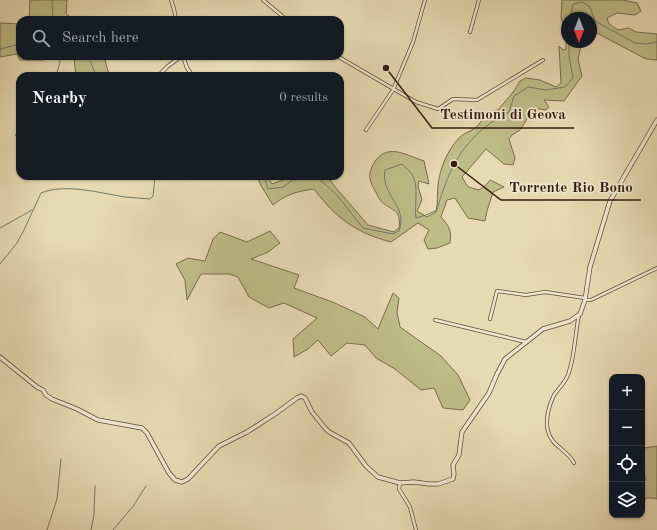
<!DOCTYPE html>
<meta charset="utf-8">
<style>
:root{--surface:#171b24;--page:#242831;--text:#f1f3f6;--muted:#9ea1a6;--line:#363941}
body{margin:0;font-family:"Old Standard TT",serif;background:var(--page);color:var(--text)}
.controls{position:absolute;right:12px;bottom:12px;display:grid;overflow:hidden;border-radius:8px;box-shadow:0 1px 3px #0004}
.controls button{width:36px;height:36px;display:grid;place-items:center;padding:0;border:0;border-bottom:1px solid var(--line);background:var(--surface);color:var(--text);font:20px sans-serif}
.compass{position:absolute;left:561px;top:12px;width:36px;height:36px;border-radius:50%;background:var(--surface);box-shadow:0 1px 3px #0004;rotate:180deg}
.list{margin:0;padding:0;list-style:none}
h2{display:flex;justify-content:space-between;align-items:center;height:52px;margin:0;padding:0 16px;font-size:17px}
h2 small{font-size:13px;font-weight:400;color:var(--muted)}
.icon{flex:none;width:22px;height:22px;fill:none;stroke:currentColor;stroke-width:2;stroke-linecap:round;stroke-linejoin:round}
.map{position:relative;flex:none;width:657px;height:530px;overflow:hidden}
.search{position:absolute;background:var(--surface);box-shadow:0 1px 3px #0004;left:16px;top:16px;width:328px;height:44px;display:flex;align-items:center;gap:10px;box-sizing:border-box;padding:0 14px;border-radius:12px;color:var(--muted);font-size:15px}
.panel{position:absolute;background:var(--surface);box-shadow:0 1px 3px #0004;left:16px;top:72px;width:328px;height:108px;border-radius:12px}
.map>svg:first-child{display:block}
.green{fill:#bebc87;stroke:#7a6c4b}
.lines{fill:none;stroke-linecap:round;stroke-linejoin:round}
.stream{stroke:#717a6b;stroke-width:1}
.minor-casing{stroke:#634a38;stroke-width:4}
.tertiary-casing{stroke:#634a38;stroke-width:5}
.minor{stroke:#efe6cd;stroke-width:2.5}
.tertiary{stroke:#efe6cd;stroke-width:3.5}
.leader{fill:none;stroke:#371b0f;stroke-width:1.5}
.callout-dot{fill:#371b0f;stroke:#efe6cd;stroke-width:1.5}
.callout-label{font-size:15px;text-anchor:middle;font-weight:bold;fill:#371b0f;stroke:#efe6cd;stroke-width:3.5;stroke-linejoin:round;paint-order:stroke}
</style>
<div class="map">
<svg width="657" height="530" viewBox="0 0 657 530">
<rect width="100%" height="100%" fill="#e7d9b2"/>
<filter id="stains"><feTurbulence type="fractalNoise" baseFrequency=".005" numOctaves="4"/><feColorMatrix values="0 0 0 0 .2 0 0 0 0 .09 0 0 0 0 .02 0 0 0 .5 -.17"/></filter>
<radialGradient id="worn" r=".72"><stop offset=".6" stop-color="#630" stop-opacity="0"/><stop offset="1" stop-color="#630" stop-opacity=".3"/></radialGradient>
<g class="green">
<path d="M 30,0 L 67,0 L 66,14 L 75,20 L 29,20 Z"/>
<path d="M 562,0 L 623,0 L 637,3 L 641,11 L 635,15 L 617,13 L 607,18 L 609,24 L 618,30 L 629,28 L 636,32 L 657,34 L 657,60 L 646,59 L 591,30 L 591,18 L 567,18 L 567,42 L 582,42 L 578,59 L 582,76 L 564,101 L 544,100 L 549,107 L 546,110 L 534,108 L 520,130 L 512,135 L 509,139 L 515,158 L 513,165 L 504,164 L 486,149 L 462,177 L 468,187 L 479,190 L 487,184 L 490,180 L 504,187 L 493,192 L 487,211 L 485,221 L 468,218 L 455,198 L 447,200 L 441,217 C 449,226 452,231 450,243 L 437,248 L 428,249 L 424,240 L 429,230 L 418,223 L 391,242 C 356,233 336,218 314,189 C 299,191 286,194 273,205 L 260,184 L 258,176 L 267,176 L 272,184 L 283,180 L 287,176 L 327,176 L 336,188 L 368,225 L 394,232 L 399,228 C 402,207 389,211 380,200 C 378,197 376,192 374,189 C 368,177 368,172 376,160 C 389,143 408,156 424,161 L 429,184 L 419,181 L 418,186 L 422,200 L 417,211 L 427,217 L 436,212 C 438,203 437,194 438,185 C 440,168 447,151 459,138 C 463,133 470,132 475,128 C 484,121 484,111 498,110 L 514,91 L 520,81 L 526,78 L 540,80 L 556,87 L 561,83 L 559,46 L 563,50 L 566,49 L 566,32 L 561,18 Z"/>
<path d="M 0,23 L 20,24 L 20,56 L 60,56 L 60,57 L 43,60 L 20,60 L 17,54 L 0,57 Z"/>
<path d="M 72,56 L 104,56 L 108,71 L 112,76 L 76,76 L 74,59 Z"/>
<path d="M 270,231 L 280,243 L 268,252 L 251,259 L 299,275 L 294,288 L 335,303 L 365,317 L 378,329 L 393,293 L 399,298 L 397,312 L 400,327 L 441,356 L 458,375 L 470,400 L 463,410 L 443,408 L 434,388 L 421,390 L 395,369 L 376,358 L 365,345 L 347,343 L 331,356 L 318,340 L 308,349 L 294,357 L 293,339 L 317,318 L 284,303 L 269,308 L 249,297 L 238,277 L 229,274 L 201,274 L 187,300 L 185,280 L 176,264 L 188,258 L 205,261 L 213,239 L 220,232 L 247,242 Z"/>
<path d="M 642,440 L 645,448 L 657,446 L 657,499 L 654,498 L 646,498 L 642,506 L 642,487 L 646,478 L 642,473 Z"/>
</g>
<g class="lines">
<g class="stream">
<path d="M 52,0 L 53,20"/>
<path d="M 570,18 L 573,4 L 582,2 L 590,7 L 595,21 L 635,43 L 646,44 L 657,42"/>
<path d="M 16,45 L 20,49"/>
<path d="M 0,49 L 20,44"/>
<path d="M 87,56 L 90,60 L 96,76"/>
<path d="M 56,76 L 60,62 L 60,56"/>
<path d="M 15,136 L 20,127"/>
<path d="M 264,176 L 268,189 L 283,187 L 298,176"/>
<path d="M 316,176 L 337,195 L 363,228 L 393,234 L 399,231 C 400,228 401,224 401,221 C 401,202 381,192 385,170 L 402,164 C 406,168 411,172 413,176 C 419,189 414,204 416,218 L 426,215 L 437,210 C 446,177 459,146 488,125 C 494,120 502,117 509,112 L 514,96 L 528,87 L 546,90 L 565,87 L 573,78 L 569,56 L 569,42"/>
<path d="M 0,228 L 32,210"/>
<path d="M 0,264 L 17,243 L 24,230 L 41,193 C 65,183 100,193 125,197 C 133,198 142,198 150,199 L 153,196 L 155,176"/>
<path d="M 47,530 L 57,499 L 61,459"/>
<path d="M 91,530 L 94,515 L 95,486"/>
<path d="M 113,530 L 134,505 L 146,486"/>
</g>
<defs>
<g id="minor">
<path d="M 171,0 L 174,9 L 176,20"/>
<path d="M 263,0 L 287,20"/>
<path d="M 470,32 L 479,0"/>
<path d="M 183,56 L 187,68 L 190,72"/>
<path d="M 337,56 L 416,102 L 438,109 L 453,99 L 477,100 L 543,60"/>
<path d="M 161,76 L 160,74 L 168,66 L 182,56"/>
<path d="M 366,130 L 393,90 L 413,42 L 425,0"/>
<path d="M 585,300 L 591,300 L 657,268"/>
<path d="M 490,319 L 497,291 L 526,295 L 545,292 L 585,298"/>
<path d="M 435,320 L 526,342"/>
<path d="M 574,463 C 568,450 551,446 548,431 C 545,420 549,405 554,395 C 559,388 567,381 569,372 C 575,354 575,334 579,315"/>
<path d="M 400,483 L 399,489 L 410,507 L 416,530"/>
</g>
<path id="tertiary" d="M 0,357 L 37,387 L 43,390 L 46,395 L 52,399 L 77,409 L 98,420 L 142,428 L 147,433 L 169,473 L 175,480 L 182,482 L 188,479 L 219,446 L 247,432 L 275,414 L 297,398 L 301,396 L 305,398 L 312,412 L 325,428 L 329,432 L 349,443 L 366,466 L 378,477 L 400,483 L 414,482 L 429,484 L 438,484 L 453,479 L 454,474 L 453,465 L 459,455 L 462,432 L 489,393 L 497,374 L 505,359 L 543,329 L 570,321 L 580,314 L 585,300 L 590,267 L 610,201 L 657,120"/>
</defs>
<use href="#minor" class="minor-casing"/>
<use href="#tertiary" class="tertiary-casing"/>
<use href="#minor" class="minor"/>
<use href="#tertiary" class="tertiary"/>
</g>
<path class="leader" d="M386 68L432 128H574M454 164L501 200H641"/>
<g class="callout-dot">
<circle cx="386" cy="68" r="4"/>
<circle cx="454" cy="164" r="4"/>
</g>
<g class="callout-label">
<text x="503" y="119">Testimoni di Geova</text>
<text x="571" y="192">Torrente Rio Bono</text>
</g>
<rect width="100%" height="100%" filter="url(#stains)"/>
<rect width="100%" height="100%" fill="url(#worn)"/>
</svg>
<div class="controls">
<button>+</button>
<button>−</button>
<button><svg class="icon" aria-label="locate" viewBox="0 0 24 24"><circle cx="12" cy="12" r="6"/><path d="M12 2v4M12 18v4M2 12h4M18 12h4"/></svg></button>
<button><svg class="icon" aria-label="layers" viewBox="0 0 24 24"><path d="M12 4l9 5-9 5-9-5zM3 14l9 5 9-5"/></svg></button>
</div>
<svg class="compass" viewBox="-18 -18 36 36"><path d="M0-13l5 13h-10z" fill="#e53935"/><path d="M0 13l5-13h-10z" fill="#9ea1a6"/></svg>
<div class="search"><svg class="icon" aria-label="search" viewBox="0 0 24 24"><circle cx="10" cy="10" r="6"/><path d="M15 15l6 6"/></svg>Search here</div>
<section class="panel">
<h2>Nearby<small>0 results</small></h2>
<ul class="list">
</ul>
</section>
</div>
